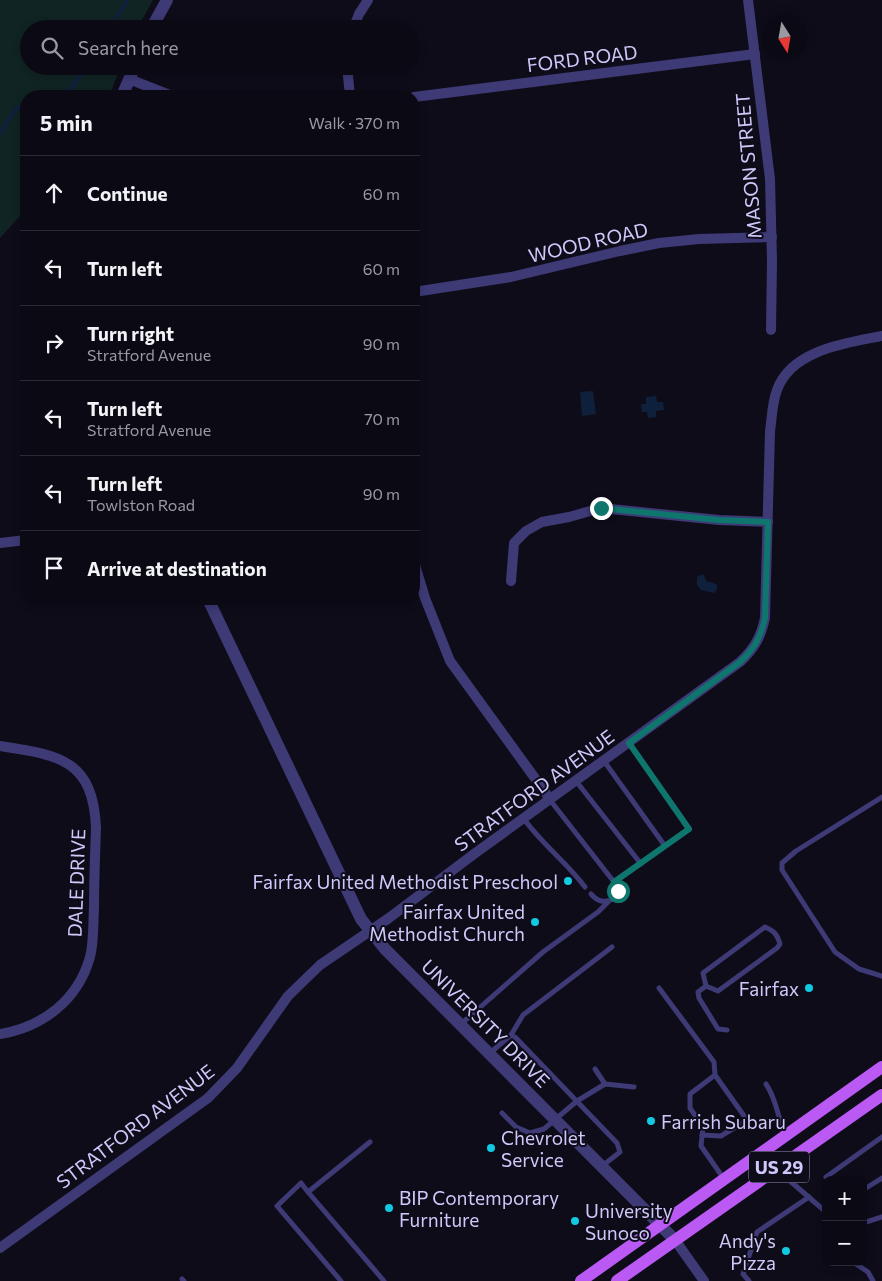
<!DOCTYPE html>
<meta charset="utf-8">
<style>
:root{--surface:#0b0914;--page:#191722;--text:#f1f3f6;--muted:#9a9aa0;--line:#2b2a34}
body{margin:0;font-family:Commissioner,sans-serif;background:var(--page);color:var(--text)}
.controls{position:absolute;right:15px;bottom:15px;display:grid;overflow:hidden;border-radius:10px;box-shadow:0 2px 8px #0003}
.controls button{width:45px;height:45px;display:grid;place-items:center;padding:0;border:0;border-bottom:1px solid var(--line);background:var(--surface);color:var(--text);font:25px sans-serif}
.compass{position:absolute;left:762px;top:15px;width:45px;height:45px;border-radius:50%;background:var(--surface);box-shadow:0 2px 8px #0003;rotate:169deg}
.stop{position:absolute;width:15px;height:15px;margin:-11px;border:4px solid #0f766e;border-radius:50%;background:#fff}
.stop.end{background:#0f766e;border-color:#fff;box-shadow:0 1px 5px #0008}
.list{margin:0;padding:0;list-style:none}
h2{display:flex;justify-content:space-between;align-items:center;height:65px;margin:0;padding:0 20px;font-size:21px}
h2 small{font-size:16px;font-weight:400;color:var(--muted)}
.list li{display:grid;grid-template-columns:32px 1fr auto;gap:15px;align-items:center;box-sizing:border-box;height:75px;padding:0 20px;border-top:1px solid var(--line)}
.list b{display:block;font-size:19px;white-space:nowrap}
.list p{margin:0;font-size:16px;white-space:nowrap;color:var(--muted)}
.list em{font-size:16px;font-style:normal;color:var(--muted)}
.icon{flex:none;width:28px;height:28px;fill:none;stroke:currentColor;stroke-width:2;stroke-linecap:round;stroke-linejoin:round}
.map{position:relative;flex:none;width:882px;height:1281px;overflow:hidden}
.search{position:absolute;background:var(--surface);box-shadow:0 2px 8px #0003;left:20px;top:20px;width:400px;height:55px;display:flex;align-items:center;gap:12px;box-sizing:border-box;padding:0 18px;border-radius:28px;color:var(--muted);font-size:19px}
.panel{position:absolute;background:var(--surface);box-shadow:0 2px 8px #0003;left:20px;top:90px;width:400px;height:515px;border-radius:20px}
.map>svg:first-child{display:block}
.green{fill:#102423}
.water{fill:#0e203c}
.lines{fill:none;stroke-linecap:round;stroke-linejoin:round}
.stream{stroke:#0e203c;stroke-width:4}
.service{stroke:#3d3a76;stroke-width:5}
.minor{stroke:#3d3a76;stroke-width:10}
.tertiary{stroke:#3d3a76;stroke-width:12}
.primary{stroke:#ba59f3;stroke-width:12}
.route{stroke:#0f766e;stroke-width:6}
.poi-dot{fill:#11c9e0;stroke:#0f0c1a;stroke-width:2}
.labels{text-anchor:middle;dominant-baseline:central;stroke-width:4;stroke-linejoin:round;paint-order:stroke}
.shield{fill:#0f0c1a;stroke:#9590b8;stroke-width:1}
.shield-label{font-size:18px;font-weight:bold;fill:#cfc9fb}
.street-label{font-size:19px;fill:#cfc9fb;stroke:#0f0c1a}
.poi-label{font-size:19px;fill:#cfc9fb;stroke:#0f0c1a;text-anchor:end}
</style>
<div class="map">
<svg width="882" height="1281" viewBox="0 0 882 1281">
<rect width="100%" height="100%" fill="#0f0c1a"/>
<path class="green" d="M 0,0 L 153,0 L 137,29 L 29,29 L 29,66 L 121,66 L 109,96 L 26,96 L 26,216 L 20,216 L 0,238 Z"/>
<g class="water">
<path d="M 593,391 L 596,414 L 582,416 L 580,392 Z"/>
<path d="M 656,396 L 657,402 L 663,402 L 664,410 L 656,411 L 656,417 L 648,418 L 647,412 L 642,412 L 641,404 L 646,404 L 646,397 Z"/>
<path d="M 703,574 L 707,582 L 711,582 L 717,585 L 717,589 L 714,593 L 701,590 L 697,585 L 697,577 Z"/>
</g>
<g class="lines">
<g class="stream">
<path d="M 110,29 L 127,0"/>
<path d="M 52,96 L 68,91 L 88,66"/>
<path d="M 0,133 L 16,109 L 26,106"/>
</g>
<g class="service">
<path d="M 604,761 L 665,846"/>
<path d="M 576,781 L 641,864"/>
<path d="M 882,797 L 796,851 L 782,863 L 782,870 L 835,952 L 859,969 L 882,976"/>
<path d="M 550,800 L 614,882 L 618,891 L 614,899 C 604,903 598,902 591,894"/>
<path d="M 524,819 C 542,844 566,862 585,887"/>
<path d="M 614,882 L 689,829 L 629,743"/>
<path d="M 706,986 L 718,991 L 777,948 L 780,944 C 777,934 774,931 765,927 L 703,973 L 706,986 L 698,992 L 699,998 L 718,1029 L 727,1030"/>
<path d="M 659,988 L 714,1062 L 715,1075 L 690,1094 L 690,1108 L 703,1127 L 701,1146 L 724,1179"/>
<path d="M 461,1024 L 543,952 L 598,912 L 608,902"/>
<path d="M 511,1035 L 523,1015 L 612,947"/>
<path d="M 490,1053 L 511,1035 L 516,1038 L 617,1143 L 620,1152 L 602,1166"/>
<path d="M 605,1084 L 634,1087"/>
<path d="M 766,1084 C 778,1102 776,1116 786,1133"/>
<path d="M 502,1113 L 516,1127 L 530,1133 L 544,1129 L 577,1101 L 605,1084 L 595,1069"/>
<path d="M 702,1135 L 721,1136 L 747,1120 L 715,1075"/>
<path d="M 370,1142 L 308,1192 L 384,1281"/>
<path d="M 780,1167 L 790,1181 L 826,1212"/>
<path d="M 826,1177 L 882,1137"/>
<path d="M 863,1190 L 882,1178"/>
<path d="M 308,1192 L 301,1183 L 277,1206 L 341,1281"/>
<path d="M 863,1223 L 882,1217"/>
<path d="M 853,1262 L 868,1272 L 873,1281"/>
<path d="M 182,1279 L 184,1281"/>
<path d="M 749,1281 L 743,1274 L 757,1232 L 809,1197"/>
</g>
<g class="minor">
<path d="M 748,0 L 770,179 L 772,261 L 771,330"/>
<path d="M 353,29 L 359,14 L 368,0"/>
<path d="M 347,66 L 350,96"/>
<path d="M 129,79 L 172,96"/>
<path d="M 414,97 L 755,54"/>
<path d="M 414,292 L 511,277 L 620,251 L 659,243 L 699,239 L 772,237"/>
<path d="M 0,543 L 26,540"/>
<path d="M 414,562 L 425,598 L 450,661 L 550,799"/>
<path d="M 511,581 L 514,543 L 526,531 L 542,522 L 569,517 L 601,508 L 719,520 L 768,522"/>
<path d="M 0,746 C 59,755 93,759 96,828 C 95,855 94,882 94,908 C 93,924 94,942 90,957 C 78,1000 43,1027 0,1034"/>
<path d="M 675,1240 L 704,1281"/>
<path d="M 0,1248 L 208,1098 L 237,1068 L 288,996 L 320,965 L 389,918 L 474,854 L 740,662 C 754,649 761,637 765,618 L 770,431 C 772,418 772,403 777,390 C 791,350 846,343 882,336"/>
</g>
<g class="tertiary">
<path d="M 151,29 L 167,0"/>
<path d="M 122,96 L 135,66"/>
<path d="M 208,599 L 361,919 L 385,949 L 675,1240"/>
</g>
<g class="primary">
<path d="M 581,1281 L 882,1067"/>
<path d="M 617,1281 L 882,1095"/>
</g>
</g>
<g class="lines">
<path class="route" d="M 601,508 L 719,520 L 768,522 L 765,618 C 761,637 754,649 740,662 L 629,743 L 689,829 L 614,882 L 618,891"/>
</g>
<g class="poi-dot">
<circle cx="568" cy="881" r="5"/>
<circle cx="535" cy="922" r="5"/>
<circle cx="809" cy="988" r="5"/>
<circle cx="651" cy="1121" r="5"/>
<circle cx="491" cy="1148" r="5"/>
<circle cx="389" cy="1208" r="5"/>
<circle cx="575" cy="1221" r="5"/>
<circle cx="786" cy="1251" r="5"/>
</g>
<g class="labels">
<rect class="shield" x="749" y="1151.5" width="60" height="31" rx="4"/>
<g class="shield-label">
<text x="779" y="1167">US 29</text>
</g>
<g class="street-label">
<text transform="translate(582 58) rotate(-7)">FORD ROAD</text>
<text transform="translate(748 166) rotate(-95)">MASON STREET</text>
<text transform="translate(588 242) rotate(-13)">WOOD ROAD</text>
<text transform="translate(534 790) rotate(-36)">STRATFORD AVENUE</text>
<text transform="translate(76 883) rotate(-88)">DALE DRIVE</text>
<text transform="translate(486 1023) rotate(45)">UNIVERSITY DRIVE</text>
<text transform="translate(135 1126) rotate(-37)">STRATFORD AVENUE</text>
</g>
<g class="poi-label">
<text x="558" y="881">Fairfax United Methodist Preschool</text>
<text x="525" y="911">Fairfax United<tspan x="525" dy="22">Methodist Church</tspan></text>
<text x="799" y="988">Fairfax</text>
<text x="661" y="1121" text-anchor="start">Farrish Subaru</text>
<text x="501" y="1137" text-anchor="start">Chevrolet<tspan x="501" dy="22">Service</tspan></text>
<text x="399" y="1197" text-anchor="start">BIP Contemporary<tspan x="399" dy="22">Furniture</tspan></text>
<text x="585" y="1210" text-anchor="start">University<tspan x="585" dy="22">Sunoco</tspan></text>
<text x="776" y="1240">Andy's<tspan x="776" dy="22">Pizza</tspan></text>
</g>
</g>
</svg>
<div class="controls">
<button>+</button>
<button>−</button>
</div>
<svg class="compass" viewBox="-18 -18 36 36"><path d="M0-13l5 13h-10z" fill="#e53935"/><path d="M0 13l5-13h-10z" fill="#9a9aa0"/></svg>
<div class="stop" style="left:618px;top:891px"></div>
<div class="stop end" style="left:601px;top:508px"></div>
<div class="search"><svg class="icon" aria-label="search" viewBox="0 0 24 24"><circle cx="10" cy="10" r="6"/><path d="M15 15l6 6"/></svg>Search here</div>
<section class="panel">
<h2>5 min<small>Walk · 370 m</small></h2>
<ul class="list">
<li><svg class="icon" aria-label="ahead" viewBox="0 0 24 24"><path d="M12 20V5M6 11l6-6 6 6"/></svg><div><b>Continue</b></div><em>60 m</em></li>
<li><svg class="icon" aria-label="left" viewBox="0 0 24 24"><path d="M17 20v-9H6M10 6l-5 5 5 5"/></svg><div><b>Turn left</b></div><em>60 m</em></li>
<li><svg class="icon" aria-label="right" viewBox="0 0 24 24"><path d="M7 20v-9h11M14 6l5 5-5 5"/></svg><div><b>Turn right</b><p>Stratford Avenue</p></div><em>90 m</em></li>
<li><svg class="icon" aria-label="left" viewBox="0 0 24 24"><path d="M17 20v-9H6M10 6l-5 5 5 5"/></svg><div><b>Turn left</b><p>Stratford Avenue</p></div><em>70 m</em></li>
<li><svg class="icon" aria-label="left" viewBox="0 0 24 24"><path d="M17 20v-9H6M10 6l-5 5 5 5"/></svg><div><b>Turn left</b><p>Towlston Road</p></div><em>90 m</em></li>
<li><svg class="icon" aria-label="arrive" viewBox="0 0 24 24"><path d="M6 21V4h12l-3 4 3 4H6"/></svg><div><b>Arrive at destination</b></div></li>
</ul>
</section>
</div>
